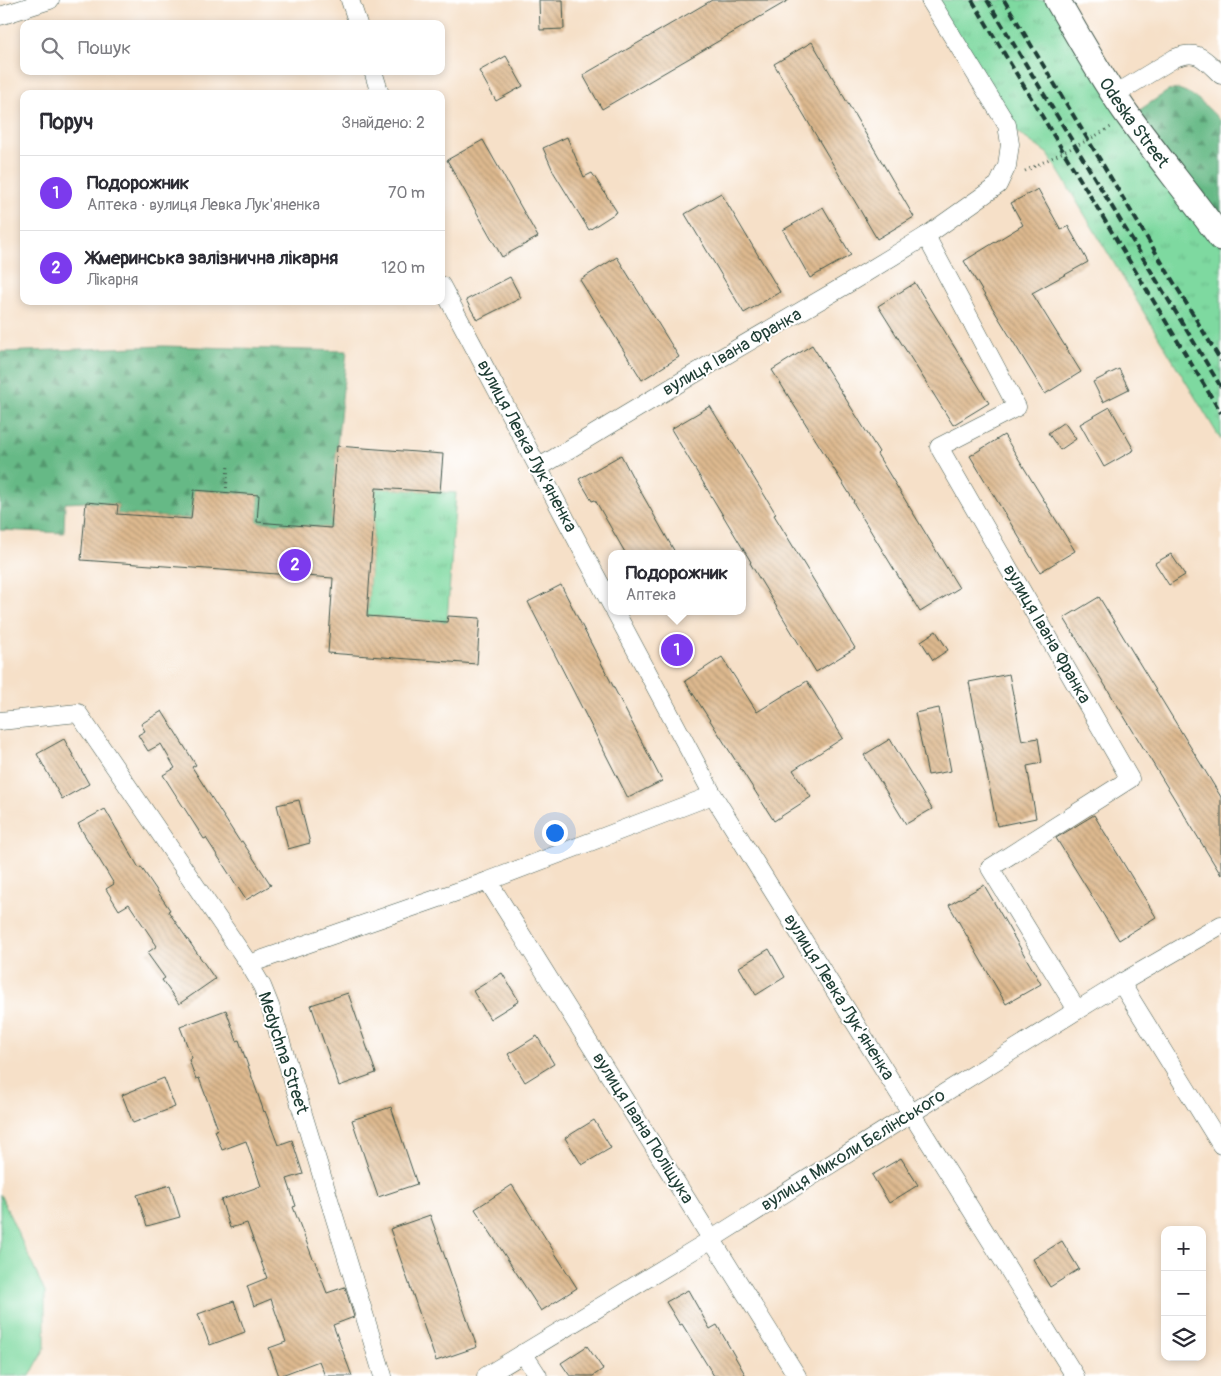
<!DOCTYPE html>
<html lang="uk">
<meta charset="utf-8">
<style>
:root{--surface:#fff;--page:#f7f7f7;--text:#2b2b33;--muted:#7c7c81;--line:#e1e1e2;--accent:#7c3aed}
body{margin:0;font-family:Pangolin,sans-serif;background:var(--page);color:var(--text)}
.controls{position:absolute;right:15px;bottom:15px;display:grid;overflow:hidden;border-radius:10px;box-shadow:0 2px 8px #0003}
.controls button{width:45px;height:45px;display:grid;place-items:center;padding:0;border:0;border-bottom:1px solid var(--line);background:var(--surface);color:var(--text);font:25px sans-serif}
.you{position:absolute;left:554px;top:832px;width:18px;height:18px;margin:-12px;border:4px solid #fff;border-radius:50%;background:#1a73e8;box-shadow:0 0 0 8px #1a73e833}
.badge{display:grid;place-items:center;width:32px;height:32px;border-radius:50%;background:var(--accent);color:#fff;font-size:16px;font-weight:700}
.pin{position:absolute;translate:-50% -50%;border:2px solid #fff;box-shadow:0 1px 5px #0006}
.popup{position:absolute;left:608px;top:550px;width:138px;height:65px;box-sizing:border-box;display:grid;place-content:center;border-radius:10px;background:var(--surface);filter:drop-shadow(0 1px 4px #0005);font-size:16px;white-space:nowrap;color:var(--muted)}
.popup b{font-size:19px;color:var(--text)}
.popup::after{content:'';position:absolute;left:50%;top:100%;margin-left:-10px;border:10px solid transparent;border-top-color:var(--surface)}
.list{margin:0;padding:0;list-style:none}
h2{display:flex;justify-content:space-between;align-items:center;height:65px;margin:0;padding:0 20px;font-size:21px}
h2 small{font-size:16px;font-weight:400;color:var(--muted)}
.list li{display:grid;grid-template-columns:32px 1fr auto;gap:15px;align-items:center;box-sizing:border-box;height:75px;padding:0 20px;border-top:1px solid var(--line)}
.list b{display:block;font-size:19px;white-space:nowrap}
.list p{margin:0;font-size:16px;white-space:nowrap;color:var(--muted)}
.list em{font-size:16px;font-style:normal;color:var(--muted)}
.icon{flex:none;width:28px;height:28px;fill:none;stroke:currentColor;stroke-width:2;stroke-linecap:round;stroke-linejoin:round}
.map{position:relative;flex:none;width:1221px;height:1376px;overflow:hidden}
.search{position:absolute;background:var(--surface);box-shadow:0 2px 8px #0003;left:20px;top:20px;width:425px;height:55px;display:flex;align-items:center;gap:12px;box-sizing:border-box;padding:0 18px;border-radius:10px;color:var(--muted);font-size:19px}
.panel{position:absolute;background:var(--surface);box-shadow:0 2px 8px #0003;left:20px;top:90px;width:425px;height:215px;border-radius:10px}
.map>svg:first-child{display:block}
.grass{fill:url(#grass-tufts);stroke:#4e8b6a}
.forest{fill:url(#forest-firs);stroke:#427b5d}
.pitch{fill:#7ed9a0;stroke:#4e8b6a}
.building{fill:url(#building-back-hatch)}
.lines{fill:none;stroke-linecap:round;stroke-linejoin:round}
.street-casing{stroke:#3f554a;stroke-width:19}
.secondary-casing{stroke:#3f554a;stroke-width:27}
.path{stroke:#3f554a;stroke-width:3;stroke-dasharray:1 4;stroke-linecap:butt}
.street{stroke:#fff;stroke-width:18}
.secondary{stroke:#fff;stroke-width:25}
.rail{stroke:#1f3d34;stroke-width:4;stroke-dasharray:8 4;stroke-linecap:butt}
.labels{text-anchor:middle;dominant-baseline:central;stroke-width:4;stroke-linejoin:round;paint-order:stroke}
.street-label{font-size:18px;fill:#1f3d34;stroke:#fff}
</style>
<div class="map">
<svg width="1221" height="1376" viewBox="0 0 1221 1376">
<defs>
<pattern id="grass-tufts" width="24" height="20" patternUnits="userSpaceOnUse" patternTransform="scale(1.25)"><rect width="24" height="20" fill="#7ed9a0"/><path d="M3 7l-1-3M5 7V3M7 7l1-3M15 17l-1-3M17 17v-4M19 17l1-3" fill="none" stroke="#6cbb8a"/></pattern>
<pattern id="forest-firs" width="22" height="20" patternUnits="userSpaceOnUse" patternTransform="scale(1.25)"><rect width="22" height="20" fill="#66b986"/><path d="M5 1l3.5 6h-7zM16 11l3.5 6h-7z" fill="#53986e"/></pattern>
<pattern id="building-back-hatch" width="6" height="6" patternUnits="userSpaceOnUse" patternTransform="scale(1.25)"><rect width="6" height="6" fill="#deb98f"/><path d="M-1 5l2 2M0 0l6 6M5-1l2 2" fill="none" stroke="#b39876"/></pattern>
</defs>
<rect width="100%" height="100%" fill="#fff"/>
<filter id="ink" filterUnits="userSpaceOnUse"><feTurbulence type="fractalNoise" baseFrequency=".02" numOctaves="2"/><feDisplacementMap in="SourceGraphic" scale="10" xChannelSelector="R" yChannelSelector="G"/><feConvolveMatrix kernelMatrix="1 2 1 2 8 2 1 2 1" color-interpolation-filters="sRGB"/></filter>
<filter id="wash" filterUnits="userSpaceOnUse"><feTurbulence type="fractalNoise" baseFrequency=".0096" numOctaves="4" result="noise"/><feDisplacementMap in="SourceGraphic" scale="20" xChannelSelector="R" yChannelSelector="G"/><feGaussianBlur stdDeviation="1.12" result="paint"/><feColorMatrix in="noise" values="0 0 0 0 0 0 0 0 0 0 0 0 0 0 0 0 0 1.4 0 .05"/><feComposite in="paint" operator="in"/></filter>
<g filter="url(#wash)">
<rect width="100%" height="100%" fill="#f6e0c8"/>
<g class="grass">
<path d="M 930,0 L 1057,0 L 1221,238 L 1221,440 L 1048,154 L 1007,125 Z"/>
<path d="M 376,488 L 456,493 L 447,622 L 367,616 Z"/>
</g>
<g class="forest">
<path d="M 1178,89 C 1196,94 1208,108 1221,121 L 1221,238 L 1129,117 L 1168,91 Z"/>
<path d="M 163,346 L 347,351 L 337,446 L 331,528 L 257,522 L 258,495 L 194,490 L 191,519 L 117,514 L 118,505 L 86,502 L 65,503 L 64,533 L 0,530 L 0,352 Z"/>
</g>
<path class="pitch" d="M 0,1194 L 45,1292 L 45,1348 L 30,1376 L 0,1376 Z"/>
<g id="blocks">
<g class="building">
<path d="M 539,0 L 563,0 L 564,29 L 540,30 Z"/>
<path d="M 712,0 L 789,0 L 602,109 L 583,75 Z"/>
<path d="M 812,42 L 914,217 L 877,239 L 774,64 Z"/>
<path d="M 506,56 L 523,86 L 496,101 L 479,71 Z"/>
<path d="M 567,137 L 584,177 L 592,173 L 617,212 L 589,230 L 554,173 L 543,148 Z"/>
<path d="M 483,140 L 538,237 L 502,257 L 447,160 Z"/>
<path d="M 1038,189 L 1061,230 L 1068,226 L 1088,262 L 1032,293 L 1081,372 L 1045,394 L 964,261 L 1023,225 L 1011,203 Z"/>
<path d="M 721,193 L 780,292 L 744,313 L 685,214 Z"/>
<path d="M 823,207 L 851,255 L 810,278 L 783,230 Z"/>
<path d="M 617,257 L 679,357 L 642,380 L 580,280 Z"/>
<path d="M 510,277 L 521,298 L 477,320 L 466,300 Z"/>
<path d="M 915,283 L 989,403 L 953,425 L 878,306 Z"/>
<path d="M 812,345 L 879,452 L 877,454 L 959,588 L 920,612 L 853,502 L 854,501 L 772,370 Z"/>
<path d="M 1119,369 L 1129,389 L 1103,402 L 1093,382 Z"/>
<path d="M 710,406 L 776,514 L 774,515 L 855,648 L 816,672 L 750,563 L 751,562 L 671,429 Z"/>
<path d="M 1110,407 L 1134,450 L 1104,467 L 1080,424 Z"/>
<path d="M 1064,422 L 1076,439 L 1060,450 L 1048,433 Z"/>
<path d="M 1004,435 L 1075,551 L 1040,572 L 970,456 Z"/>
<path d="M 337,446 L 443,454 L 440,492 L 376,488 L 367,616 L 447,622 L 448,616 L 480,618 L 477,664 L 328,653 L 333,578 L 81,560 L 86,502 L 118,505 L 117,514 L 191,519 L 194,490 L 259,495 L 257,522 L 331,528 Z"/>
<path d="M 621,455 L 633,478 L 676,554 L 626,554 L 595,500 L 592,501 L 579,479 Z"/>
<path d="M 1171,554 L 1185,575 L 1169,585 L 1155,563 Z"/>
<path d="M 561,585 L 662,781 L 628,798 L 528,602 Z"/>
<path d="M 1099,597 L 1221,797 L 1221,875 L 1064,618 Z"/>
<path d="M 936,631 L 948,650 L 933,660 L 921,641 Z"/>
<path d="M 722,657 L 757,712 L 807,681 L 843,738 L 793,770 L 811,797 L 774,821 L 685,681 Z"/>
<path d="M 1009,674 L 1022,741 L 1038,738 L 1042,763 L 1027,766 L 1036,818 L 997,826 L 969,682 Z"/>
<path d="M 939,708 L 951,771 L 928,775 L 915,713 Z"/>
<path d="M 162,711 L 196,765 L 192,767 L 240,842 L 242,841 L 271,885 L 246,900 L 206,838 L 204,839 L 163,775 L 175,768 L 161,744 L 148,751 L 138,735 L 145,731 L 141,724 Z"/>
<path d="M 64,739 L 89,784 L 62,799 L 37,754 Z"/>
<path d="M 890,739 L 932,809 L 906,824 L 864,755 Z"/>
<path d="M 299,800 L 310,843 L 288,849 L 277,805 Z"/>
<path d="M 105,809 L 139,868 L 141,867 L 170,910 L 168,911 L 215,979 L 179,1004 L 162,980 L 165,978 L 147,953 L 157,946 L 129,904 L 119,910 L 106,889 L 114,884 L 78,824 Z"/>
<path d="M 1094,815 L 1156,917 L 1119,940 L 1056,838 Z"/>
<path d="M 984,885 L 1041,984 L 1006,1004 L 949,905 Z"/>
<path d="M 769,949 L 785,977 L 756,995 L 739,967 Z"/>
<path d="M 502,973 L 519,1001 L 490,1019 L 473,991 Z"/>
<path d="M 348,993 L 376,1073 L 339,1086 L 311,1005 Z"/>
<path d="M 226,1010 L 237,1041 L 239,1040 L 264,1112 L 265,1111 L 278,1145 L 292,1140 L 303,1174 L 287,1179 L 296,1206 L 293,1207 L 313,1259 L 314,1259 L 327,1293 L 345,1287 L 354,1317 L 333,1325 L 352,1376 L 325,1376 L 319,1361 L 279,1376 L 269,1348 L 286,1342 L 271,1299 L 254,1306 L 247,1286 L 267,1278 L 247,1223 L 230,1228 L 221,1200 L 261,1186 L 246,1141 L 222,1150 L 215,1130 L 218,1129 L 199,1078 L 196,1079 L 189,1060 L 192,1058 L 180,1027 Z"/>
<path d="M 537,1036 L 554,1064 L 525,1082 L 508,1054 Z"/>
<path d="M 164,1078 L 175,1107 L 133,1123 L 122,1095 Z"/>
<path d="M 391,1107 L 417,1184 L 378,1197 L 352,1120 Z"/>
<path d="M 594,1120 L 611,1148 L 582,1165 L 565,1138 Z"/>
<path d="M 901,1158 L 918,1185 L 889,1203 L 872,1175 Z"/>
<path d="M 170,1185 L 180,1217 L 147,1226 L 137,1195 Z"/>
<path d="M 512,1185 L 577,1288 L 541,1311 L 475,1209 Z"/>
<path d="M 430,1215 L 477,1347 L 436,1361 L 390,1229 Z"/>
<path d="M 1062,1241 L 1079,1269 L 1050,1287 L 1033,1259 Z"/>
<path d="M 688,1290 L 710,1329 L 717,1325 L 746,1376 L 714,1376 L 682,1324 L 680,1325 L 666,1302 Z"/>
<path d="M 234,1301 L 245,1332 L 210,1345 L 198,1314 Z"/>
<path d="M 587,1346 L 603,1369 L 593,1376 L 570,1376 L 561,1363 Z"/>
</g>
</g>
</g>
<g filter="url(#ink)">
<use href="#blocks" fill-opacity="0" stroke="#3f554a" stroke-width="1"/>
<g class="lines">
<defs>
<g id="street">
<path d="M 350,0 L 358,24"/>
<path d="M 0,16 L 50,0"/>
<path d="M 373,71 L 380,94"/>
<path d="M 1114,95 L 1175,58 C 1198,48 1205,60 1221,75"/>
<path d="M 926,236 L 1017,407 L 939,447 L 1130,779 L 990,868 L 1077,1010"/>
<path d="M 441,285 L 612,606"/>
<path d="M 538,468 L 709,365 L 844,286 L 926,236 L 998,185 L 1007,166 L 1010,144 L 1007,125 L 930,0"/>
<path d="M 615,611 L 713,795 L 1075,1376"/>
<path d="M 0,721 L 78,713 L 249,964 L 262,986 L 270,1006 L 383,1376"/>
<path d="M 488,881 L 797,1376"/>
<path d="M 249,964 L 488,881 L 713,795"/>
<path d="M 1121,983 L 1221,1145"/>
<path d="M 523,1353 L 538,1376"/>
<path d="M 486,1376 L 712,1239 L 912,1113 L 1121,983 L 1221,925"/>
</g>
<g id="secondary">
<path id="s1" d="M 1057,0 C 1080,39 1102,80 1129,117 C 1159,158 1191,197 1221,238"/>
</g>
</defs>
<use href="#street" class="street-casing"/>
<use href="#secondary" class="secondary-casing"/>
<g class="path">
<path d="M 1025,171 L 1088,140 L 1111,127"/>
<path d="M 226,493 L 228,464"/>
</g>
<use href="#street" class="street"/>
<use href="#secondary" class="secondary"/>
<g class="rail">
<path d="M 972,0 L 1221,413"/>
<path d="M 987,0 L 1221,387"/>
<path d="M 1004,0 L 1221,361"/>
</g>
</g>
</g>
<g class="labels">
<g class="street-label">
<text stroke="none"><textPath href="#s1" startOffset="145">Odeska Street</textPath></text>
<text transform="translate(732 352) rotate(-30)">вулиця Івана Франка</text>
<text transform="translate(527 446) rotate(62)">вулиця Левка Лук'яненка</text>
<text transform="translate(1047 634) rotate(60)">вулиця Івана Франка</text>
<text transform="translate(839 997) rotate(58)">вулиця Левка Лук'яненка</text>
<text transform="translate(283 1053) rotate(72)">Medychna Street</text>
<text transform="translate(643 1128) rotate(58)">вулиця Івана Поліщука</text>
<text transform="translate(853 1150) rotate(-32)">вулиця Миколи Бєлінського</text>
</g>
</g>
</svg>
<div class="controls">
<button>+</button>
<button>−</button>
<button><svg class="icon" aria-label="layers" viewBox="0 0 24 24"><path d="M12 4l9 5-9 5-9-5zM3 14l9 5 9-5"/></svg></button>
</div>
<div class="you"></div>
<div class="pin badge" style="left:677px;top:650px">1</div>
<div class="popup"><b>Подорожник</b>Аптека</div>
<div class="pin badge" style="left:295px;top:565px">2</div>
<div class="search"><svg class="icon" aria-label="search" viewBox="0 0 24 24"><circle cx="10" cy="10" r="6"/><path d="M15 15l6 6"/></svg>Пошук</div>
<section class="panel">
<h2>Поруч<small>Знайдено: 2</small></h2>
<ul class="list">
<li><span class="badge">1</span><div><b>Подорожник</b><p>Аптека · вулиця Левка Лук'яненка</p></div><em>70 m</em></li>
<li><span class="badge">2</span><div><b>Жмеринська залізнична лікарня</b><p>Лікарня</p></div><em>120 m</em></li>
</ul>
</section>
</div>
